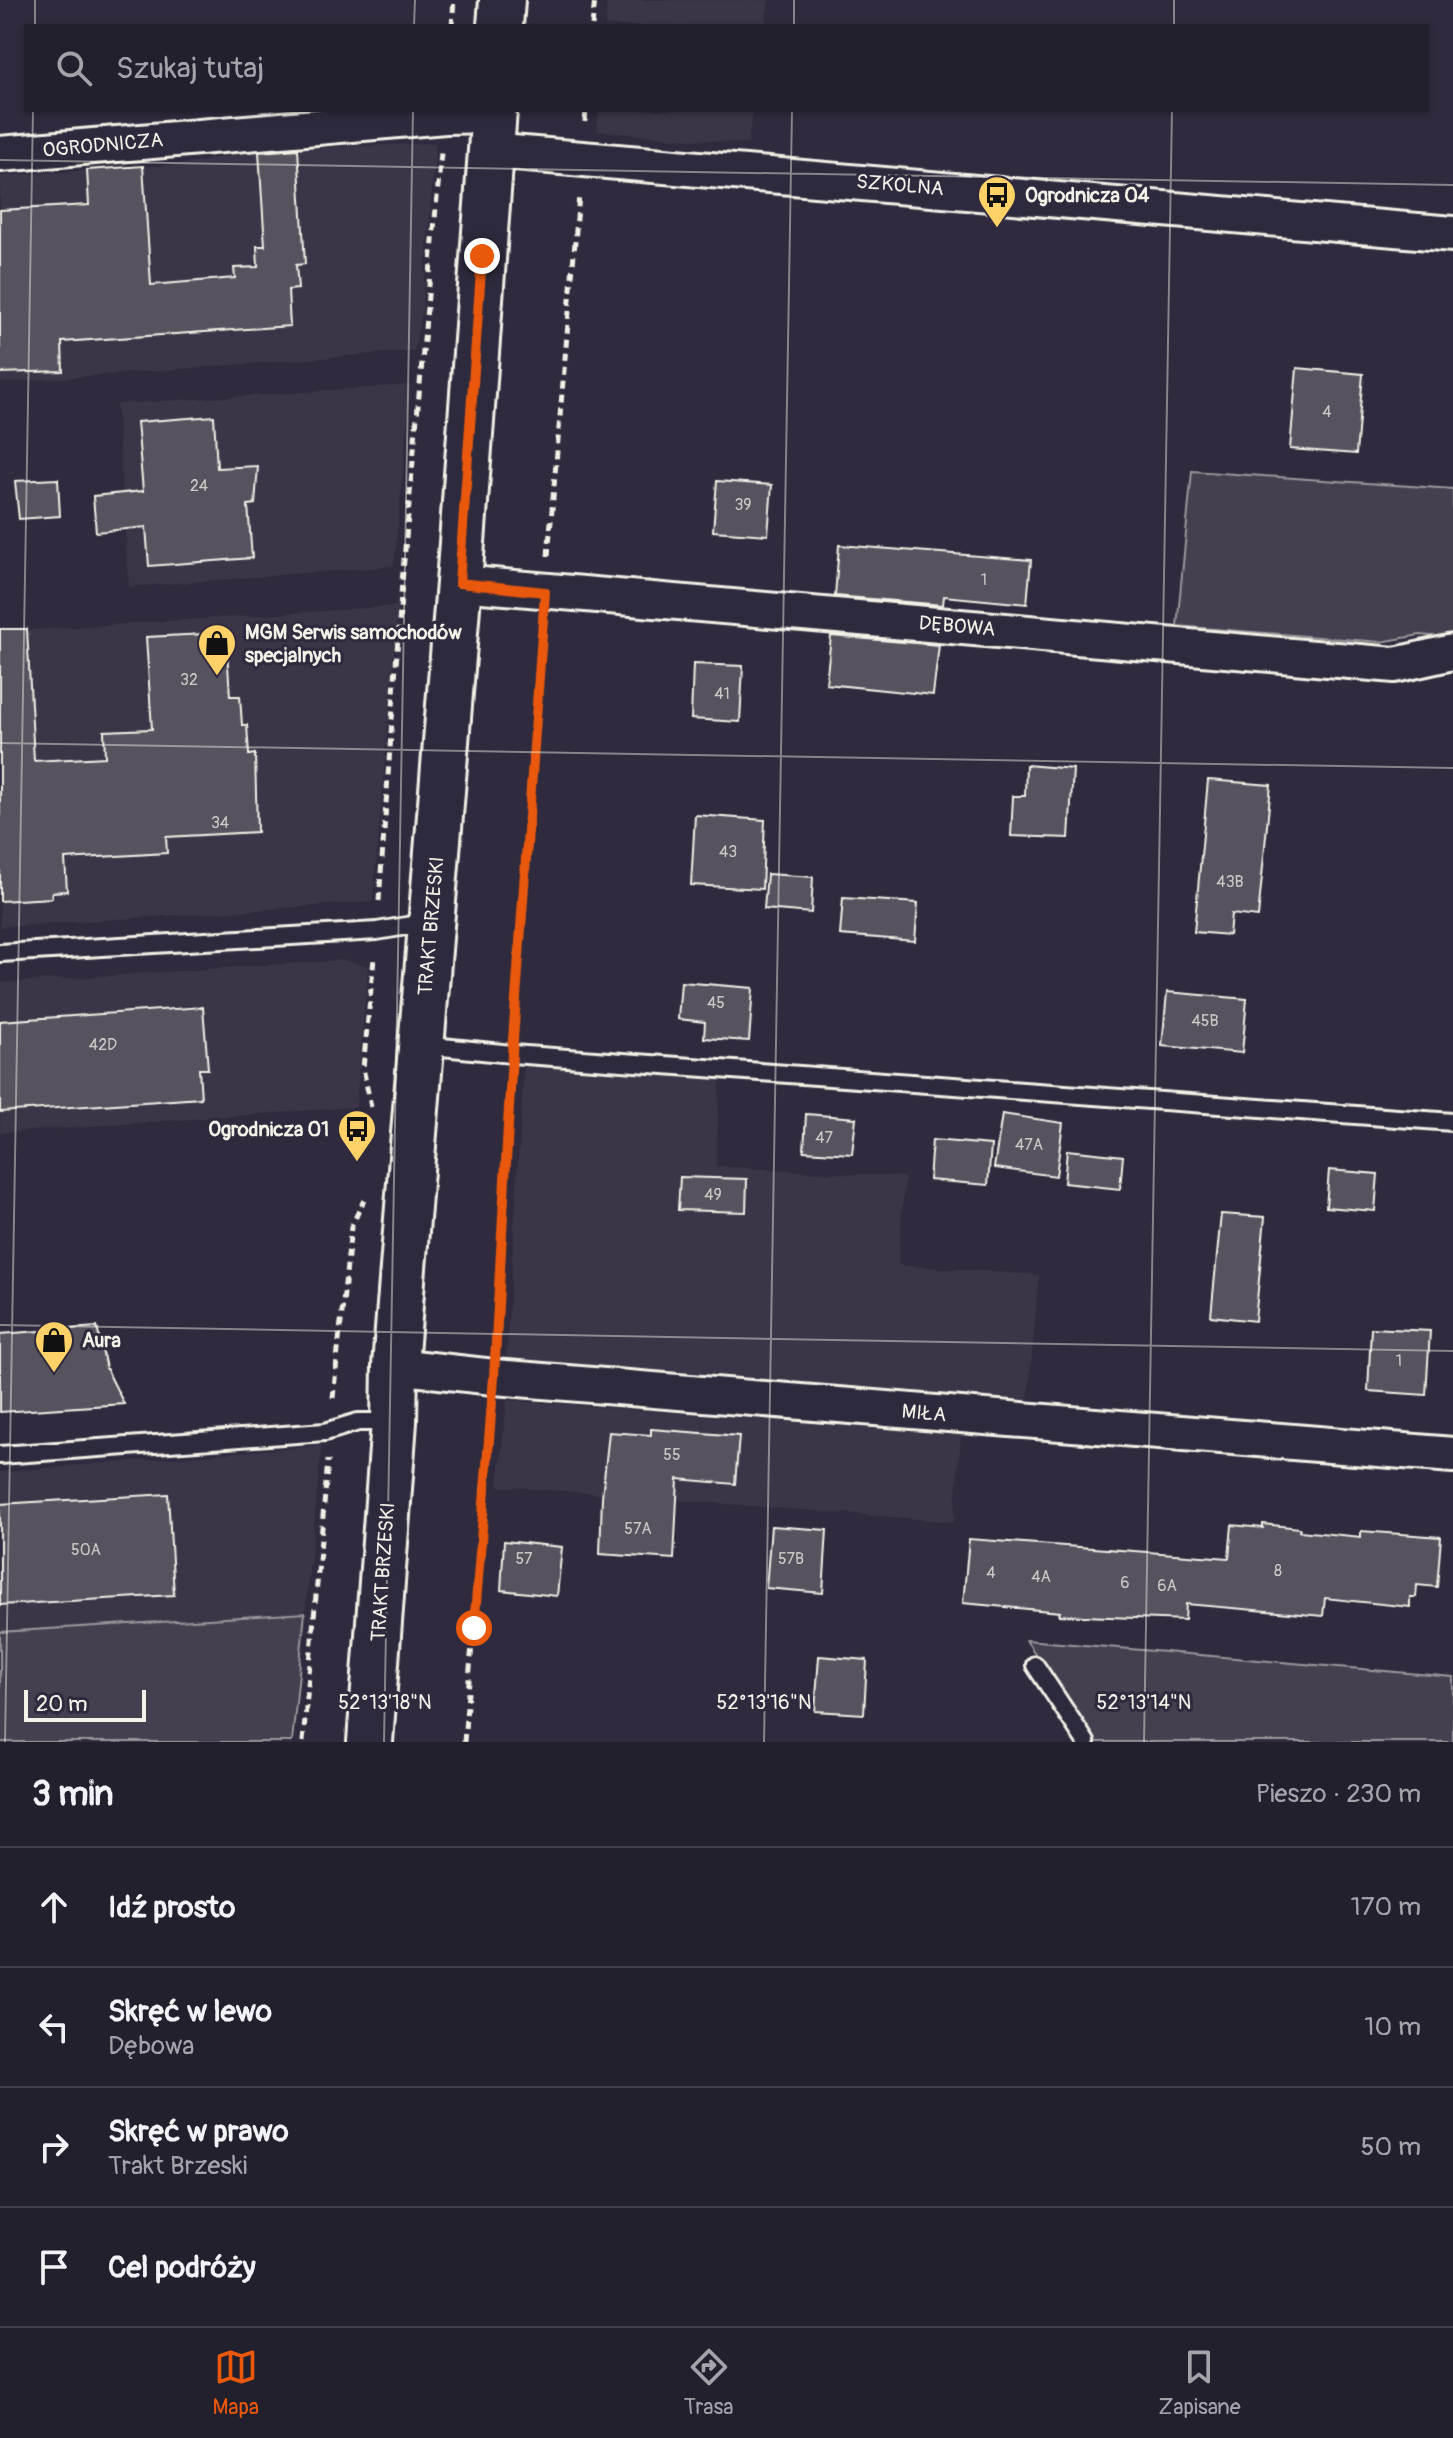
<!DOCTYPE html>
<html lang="pl">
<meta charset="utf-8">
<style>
:root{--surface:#23202e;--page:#2f2d3a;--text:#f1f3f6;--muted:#a3a3aa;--line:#403e4a;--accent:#ea580c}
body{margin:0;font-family:Pangolin,sans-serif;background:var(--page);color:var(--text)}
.scale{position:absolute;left:24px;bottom:20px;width:122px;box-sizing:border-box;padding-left:8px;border:4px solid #f4f1e8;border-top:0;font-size:22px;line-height:28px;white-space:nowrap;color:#f4f1e8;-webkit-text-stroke:6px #2f2a3d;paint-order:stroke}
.stop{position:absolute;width:24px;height:24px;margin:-18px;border:6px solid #ea580c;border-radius:50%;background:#fff}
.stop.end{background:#ea580c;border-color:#fff;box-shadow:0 2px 8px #0008}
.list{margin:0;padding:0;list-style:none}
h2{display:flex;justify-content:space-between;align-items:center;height:104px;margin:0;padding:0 32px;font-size:34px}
h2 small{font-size:26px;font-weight:400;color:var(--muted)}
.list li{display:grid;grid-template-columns:52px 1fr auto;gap:24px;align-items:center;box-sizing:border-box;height:120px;padding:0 32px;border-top:2px solid var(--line)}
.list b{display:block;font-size:30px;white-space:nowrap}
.list p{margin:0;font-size:26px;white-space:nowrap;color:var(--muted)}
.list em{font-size:26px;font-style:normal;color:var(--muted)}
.icon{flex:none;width:44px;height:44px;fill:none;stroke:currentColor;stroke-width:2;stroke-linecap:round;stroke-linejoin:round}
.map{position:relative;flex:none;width:1453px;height:1742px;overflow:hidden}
.search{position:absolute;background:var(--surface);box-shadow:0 2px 6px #0004;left:24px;right:24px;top:24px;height:88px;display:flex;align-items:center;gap:20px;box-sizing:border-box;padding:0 28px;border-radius:0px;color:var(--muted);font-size:30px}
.sheet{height:584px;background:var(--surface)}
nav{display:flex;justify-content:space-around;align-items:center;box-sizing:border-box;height:112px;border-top:2px solid var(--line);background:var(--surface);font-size:22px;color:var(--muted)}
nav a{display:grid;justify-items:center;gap:4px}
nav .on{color:var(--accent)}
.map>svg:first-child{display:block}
.built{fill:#3b3647}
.green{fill:#454050;stroke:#9c989c;stroke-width:2}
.building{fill:#56525f;stroke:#f4f1e8;stroke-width:2}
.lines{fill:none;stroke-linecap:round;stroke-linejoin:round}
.service-casing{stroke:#f4f1e8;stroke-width:22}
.minor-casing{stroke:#f4f1e8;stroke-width:40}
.primary-casing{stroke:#f4f1e8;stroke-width:50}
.path{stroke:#f4f1e8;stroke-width:5;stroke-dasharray:8 6;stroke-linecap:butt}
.service{stroke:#2f2a3d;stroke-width:16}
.minor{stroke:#2f2a3d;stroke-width:34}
.primary{stroke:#2f2a3d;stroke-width:44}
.route{stroke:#ea580c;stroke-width:10}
.ticks{fill:none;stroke:#f4f1e8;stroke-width:2;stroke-opacity:0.45}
.labels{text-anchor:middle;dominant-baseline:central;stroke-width:6;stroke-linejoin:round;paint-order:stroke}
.number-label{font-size:16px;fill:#ccc9c6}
.street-label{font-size:20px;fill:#f4f1e8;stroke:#2f2a3d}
.poi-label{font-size:20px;font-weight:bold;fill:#f4f1e8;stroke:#2f2a3d;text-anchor:start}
.ticks-label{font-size:20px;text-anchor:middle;fill:#f4f1e8;stroke:#2f2a3d;stroke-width:6;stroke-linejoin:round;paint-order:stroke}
</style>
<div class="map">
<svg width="1453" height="1742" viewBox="0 0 1453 1742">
<rect width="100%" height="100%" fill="#2f2a3d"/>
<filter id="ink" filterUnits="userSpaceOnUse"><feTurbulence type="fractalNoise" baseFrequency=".0125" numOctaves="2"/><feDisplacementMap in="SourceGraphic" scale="16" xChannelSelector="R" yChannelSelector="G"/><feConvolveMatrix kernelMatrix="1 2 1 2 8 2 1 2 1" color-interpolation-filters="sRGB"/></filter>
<g filter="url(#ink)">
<g class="built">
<path d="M 607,0 L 769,0 L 765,26 L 605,26 Z"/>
<path d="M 599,110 L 753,110 L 748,144 L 597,131 Z"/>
<path d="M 436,143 L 422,311 L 414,351 L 0,383 L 0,176 L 185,164 L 259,150 Z"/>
<path d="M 411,385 L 394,566 L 129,587 L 116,404 Z"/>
<path d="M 398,606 L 373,902 L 0,927 L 0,632 Z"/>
<path d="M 344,960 L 368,966 L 356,1107 L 0,1133 L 0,983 Z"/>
<path d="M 524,1063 L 720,1078 L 716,1166 L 905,1177 L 898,1265 L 1039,1275 L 1028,1400 L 506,1361 Z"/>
<path d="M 507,1400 L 961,1435 L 954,1522 L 498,1486 Z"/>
<path d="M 322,1445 L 305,1613 L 0,1632 L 0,1472 Z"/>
</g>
<g class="green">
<path d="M 1192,471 L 1453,489 L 1453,638 L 1420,635 L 1381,642 L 1177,626 Z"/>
<path d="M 305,1613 L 292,1742 L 0,1742 L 0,1632 Z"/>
<path d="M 1026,1640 L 1453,1677 L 1453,1742 L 1094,1742 Z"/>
</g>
<g class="building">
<path d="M 298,149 L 305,264 L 296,265 L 298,289 L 288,290 L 290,326 L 62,342 L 63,371 L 0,373 L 0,210 L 89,205 L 87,170 L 143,166 L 151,285 L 235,278 L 234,268 L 258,267 L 257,246 L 265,246 L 259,152 Z"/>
<path d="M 1297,368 L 1363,374 L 1356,454 L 1290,449 Z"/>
<path d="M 214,416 L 217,468 L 258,466 L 255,504 L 248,505 L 252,558 L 149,566 L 146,527 L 96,532 L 93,496 L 143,491 L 137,422 Z"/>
<path d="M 58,479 L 60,516 L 19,519 L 15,481 Z"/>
<path d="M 717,481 L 772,485 L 768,535 L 713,531 Z"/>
<path d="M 839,545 L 1031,560 L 1027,604 L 944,596 L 943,605 L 835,596 Z"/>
<path d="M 0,629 L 27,629 L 34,761 L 105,757 L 104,731 L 152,729 L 146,637 L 226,633 L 230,696 L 240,696 L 242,725 L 247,725 L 249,755 L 255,754 L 257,832 L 166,837 L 167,853 L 65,859 L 67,891 L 52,892 L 52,898 L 0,901 Z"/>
<path d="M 831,636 L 939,645 L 933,695 L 826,684 Z"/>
<path d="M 693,664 L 743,666 L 740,722 L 691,719 Z"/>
<path d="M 1026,765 L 1073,769 L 1069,838 L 1011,836 L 1013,796 L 1025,796 Z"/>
<path d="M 1208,780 L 1271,785 L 1258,917 L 1231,914 L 1229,935 L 1194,932 Z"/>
<path d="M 695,815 L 765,820 L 762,889 L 691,885 Z"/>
<path d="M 767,874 L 813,877 L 811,913 L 764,909 Z"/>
<path d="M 843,898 L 918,903 L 915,941 L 840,935 Z"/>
<path d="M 681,982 L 753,988 L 749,1041 L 704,1038 L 705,1022 L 678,1019 Z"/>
<path d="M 1167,992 L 1247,999 L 1242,1053 L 1162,1046 Z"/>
<path d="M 203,1007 L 208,1069 L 199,1069 L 201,1098 L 0,1112 L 0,1021 Z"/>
<path d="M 806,1114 L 856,1118 L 852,1154 L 804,1151 Z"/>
<path d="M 1002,1114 L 1063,1123 L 1056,1176 L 994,1168 Z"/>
<path d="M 932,1140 L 991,1145 L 988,1185 L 929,1180 Z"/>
<path d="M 1067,1150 L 1123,1156 L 1120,1189 L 1064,1183 Z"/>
<path d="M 1329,1170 L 1378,1174 L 1375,1211 L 1326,1207 Z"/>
<path d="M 680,1177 L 747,1179 L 746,1212 L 678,1210 Z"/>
<path d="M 1221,1214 L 1265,1217 L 1255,1321 L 1211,1316 Z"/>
<path d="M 97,1327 L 106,1368 L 124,1404 L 0,1412 L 0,1334 Z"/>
<path d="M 1371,1328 L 1430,1331 L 1426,1395 L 1368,1391 Z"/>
<path d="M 651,1429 L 739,1436 L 735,1484 L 678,1479 L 674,1559 L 600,1554 L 602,1497 L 609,1432 L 651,1435 Z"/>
<path d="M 168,1494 L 174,1595 L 0,1605 L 0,1504 Z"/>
<path d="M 1263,1524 L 1300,1528 L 1299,1531 L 1361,1537 L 1361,1531 L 1441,1537 L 1437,1587 L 1417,1585 L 1416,1597 L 1410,1597 L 1410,1607 L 1325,1598 L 1323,1616 L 1186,1604 L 1185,1620 L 1059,1615 L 1060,1612 L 963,1603 L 969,1539 L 1229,1558 L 1232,1525 L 1263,1528 Z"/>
<path d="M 771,1526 L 827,1530 L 823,1593 L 766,1588 Z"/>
<path d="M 504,1541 L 562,1547 L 557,1596 L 501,1590 Z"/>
<path d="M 819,1656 L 867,1660 L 864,1714 L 815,1711 Z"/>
</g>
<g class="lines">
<defs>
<g id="service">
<path d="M 0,953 L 377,931 L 430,922"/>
<path d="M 422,1045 L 512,1054 L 1453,1122"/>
<path d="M 0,1455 L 325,1432 L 358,1422 L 392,1422"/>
<path d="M 1035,1665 L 1086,1742"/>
</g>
<g id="minor">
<path d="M 490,151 L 1453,234"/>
<path d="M 0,154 L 445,116 L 493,115"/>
<path d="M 459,583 L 1395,665 L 1453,652"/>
<path d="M 395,1366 L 494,1377 L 1453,1455"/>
</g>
<g id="primary">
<path d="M 500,26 L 502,0"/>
<path d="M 370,1742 L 394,1422 L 395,1366 L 459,583 L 494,110"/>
</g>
</defs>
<use href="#service" class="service-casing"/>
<use href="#minor" class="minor-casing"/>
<use href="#primary" class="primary-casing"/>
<g class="path">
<path d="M 452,26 L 454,0"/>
<path d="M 592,26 L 595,0"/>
<path d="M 585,122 L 586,110"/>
<path d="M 548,556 L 579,195"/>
<path d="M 379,901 L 402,582 L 441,153"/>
<path d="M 514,1027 L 542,626"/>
<path d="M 371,1107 L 363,1068 L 374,959"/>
<path d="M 496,1342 L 510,1081"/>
<path d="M 333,1398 L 351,1227 L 364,1200"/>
<path d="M 303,1742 L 328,1460"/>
<path d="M 464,1742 L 491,1412"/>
</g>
<use href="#service" class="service"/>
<use href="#minor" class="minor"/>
<use href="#primary" class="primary"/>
</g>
</g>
<g class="lines" filter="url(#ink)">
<path class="route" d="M 474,1628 L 494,1377 L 512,1054 L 545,592 L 459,583 L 482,256"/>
</g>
<path class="ticks" d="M 35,26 L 35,0M 414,26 L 415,0M 794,26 L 794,0M 1174,26 L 1174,0M 0,160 L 1453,185M 0,743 L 1453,768M 0,1325 L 1453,1351M 5,1742 L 33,110M 384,1742 L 413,110M 764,1742 L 792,110M 1144,1742 L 1172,110"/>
<defs>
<symbol id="bus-pin" viewBox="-11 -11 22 30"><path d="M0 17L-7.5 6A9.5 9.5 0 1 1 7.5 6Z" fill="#ffd166" stroke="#2f2a3d"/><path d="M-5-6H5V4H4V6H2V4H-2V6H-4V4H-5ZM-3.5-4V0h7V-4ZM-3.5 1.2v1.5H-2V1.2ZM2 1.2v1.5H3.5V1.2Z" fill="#111"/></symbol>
<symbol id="shop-pin" viewBox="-11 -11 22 30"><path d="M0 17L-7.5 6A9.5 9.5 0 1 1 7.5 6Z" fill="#ffd166" stroke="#2f2a3d"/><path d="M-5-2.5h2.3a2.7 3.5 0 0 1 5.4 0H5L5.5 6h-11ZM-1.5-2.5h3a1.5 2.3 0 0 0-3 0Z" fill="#111"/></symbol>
</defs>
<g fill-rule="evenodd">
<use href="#bus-pin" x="975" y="173" width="44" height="60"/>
<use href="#shop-pin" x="195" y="621" width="44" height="60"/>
<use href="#bus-pin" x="335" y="1107" width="44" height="60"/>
<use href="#shop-pin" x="32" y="1318" width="44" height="60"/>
</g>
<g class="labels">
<g class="number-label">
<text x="1327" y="412">4</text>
<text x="199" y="486">24</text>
<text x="743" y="505">39</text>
<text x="984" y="580">1</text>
<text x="189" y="680">32</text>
<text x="722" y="694">41</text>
<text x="220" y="823">34</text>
<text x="728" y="852">43</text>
<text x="1230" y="882">43B</text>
<text x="716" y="1003">45</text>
<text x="1205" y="1021">45B</text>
<text x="103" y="1045">42D</text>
<text x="824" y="1138">47</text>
<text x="1029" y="1145">47A</text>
<text x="713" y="1195">49</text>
<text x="1399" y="1361">1</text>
<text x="672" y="1455">55</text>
<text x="638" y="1529">57A</text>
<text x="86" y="1550">50A</text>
<text x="524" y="1559">57</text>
<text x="791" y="1559">57B</text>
<text x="1278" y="1571">8</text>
<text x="991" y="1573">4</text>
<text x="1041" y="1577">4A</text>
<text x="1125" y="1583">6</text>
<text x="1167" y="1586">6A</text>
</g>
<g class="street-label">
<text transform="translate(103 145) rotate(-5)">OGRODNICZA</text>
<text transform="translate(900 185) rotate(5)">SZKOLNA</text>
<text transform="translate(957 626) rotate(5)">DĘBOWA</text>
<text transform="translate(431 926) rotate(-85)">TRAKT BRZESKI</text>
<text transform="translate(924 1413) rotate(5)">MIŁA</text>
<text transform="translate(383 1572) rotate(-86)">TRAKT BRZESKI</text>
</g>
<g class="poi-label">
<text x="1025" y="195">Ogrodnicza 04</text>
<text x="245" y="632">MGM Serwis samochodów<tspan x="245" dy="23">specjalnych</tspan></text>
<text x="329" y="1129" text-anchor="end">Ogrodnicza 01</text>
<text x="82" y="1340">Aura</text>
</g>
</g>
<g class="ticks-label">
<text x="385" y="1709">52°13'18"N</text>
<text x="764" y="1709">52°13'16"N</text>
<text x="1144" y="1709">52°13'14"N</text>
</g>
</svg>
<div class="scale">20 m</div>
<div class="stop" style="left:474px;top:1628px"></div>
<div class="stop end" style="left:482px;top:256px"></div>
<div class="search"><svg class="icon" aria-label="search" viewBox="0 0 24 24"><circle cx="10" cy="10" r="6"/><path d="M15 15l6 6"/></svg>Szukaj tutaj</div>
</div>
<section class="sheet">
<h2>3 min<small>Pieszo · 230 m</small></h2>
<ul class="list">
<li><svg class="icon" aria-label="ahead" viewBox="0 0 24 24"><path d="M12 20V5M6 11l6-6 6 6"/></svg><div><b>Idź prosto</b></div><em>170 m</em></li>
<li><svg class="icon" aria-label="left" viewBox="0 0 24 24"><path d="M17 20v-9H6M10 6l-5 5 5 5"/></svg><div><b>Skręć w lewo</b><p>Dębowa</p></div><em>10 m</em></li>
<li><svg class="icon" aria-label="right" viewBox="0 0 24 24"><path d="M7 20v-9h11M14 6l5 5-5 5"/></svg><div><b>Skręć w prawo</b><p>Trakt Brzeski</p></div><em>50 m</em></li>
<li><svg class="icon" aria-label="arrive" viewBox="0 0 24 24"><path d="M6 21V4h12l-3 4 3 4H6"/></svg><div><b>Cel podróży</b></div></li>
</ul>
</section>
<nav>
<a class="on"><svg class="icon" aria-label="map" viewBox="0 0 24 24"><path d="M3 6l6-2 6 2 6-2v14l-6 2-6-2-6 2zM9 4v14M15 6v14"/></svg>Mapa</a>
<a><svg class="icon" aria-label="directions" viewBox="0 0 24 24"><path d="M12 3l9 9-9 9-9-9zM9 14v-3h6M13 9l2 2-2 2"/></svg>Trasa</a>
<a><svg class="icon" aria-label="saved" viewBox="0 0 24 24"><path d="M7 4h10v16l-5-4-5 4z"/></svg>Zapisane</a>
</nav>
